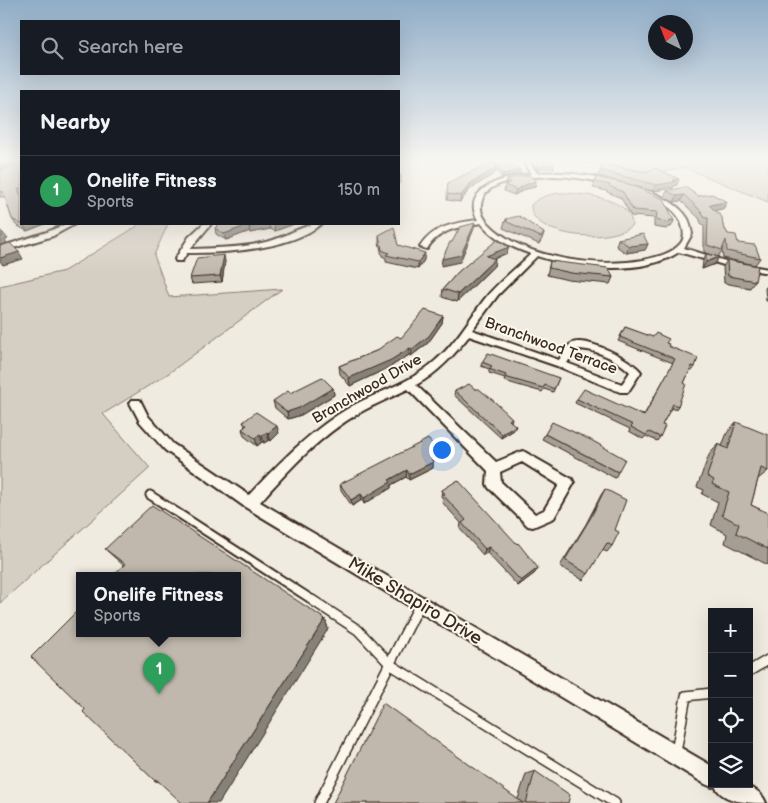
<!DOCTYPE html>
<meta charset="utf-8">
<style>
:root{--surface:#171b24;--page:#20242c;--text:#f1f3f6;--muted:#9ea1a6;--line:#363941;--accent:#2563eb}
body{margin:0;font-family:"Balsamiq Sans",sans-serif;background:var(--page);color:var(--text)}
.controls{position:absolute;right:15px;bottom:15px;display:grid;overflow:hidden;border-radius:0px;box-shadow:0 5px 20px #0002}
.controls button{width:45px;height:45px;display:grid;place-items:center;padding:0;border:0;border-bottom:1px solid var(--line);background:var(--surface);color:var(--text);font:25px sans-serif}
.compass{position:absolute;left:648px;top:15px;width:45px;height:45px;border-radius:50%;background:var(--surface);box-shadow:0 5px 20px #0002;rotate:318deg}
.you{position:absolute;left:441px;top:449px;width:18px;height:18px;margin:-12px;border:4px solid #fff;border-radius:50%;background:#1a73e8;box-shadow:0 0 0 8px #1a73e833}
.badge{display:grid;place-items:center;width:32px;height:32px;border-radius:50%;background:var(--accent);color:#fff;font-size:16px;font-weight:700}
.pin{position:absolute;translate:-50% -41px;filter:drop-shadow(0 1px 2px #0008)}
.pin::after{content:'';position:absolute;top:26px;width:18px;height:15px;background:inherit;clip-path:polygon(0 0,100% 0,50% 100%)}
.popup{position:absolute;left:76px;top:572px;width:165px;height:65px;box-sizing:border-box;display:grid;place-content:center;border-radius:0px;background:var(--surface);filter:drop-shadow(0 1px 4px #0005);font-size:16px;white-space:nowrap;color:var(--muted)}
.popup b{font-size:19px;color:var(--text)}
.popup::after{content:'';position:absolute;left:50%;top:100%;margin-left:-10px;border:10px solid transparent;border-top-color:var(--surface)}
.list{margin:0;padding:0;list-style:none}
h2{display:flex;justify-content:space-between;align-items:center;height:65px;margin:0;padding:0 20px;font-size:21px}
h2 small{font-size:16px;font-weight:400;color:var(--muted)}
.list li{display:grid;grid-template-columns:32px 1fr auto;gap:15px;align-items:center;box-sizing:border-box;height:70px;padding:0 20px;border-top:1px solid var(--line)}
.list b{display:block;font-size:19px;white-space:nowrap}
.list p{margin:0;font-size:16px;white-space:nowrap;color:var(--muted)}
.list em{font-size:16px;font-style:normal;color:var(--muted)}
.icon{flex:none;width:28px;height:28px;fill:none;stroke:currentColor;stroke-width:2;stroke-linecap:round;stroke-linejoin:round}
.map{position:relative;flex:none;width:768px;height:803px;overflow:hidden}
.search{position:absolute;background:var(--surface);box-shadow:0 5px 20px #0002;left:20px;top:20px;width:380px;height:55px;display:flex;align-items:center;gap:12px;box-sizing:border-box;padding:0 18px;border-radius:0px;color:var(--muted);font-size:19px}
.panel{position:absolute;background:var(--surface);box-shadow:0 5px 20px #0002;left:20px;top:90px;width:380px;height:135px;border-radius:0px}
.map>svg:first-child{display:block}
.green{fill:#d5cec3;stroke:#887c70}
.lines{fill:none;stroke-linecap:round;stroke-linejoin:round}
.service-far1-casing{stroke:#3b2a1e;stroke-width:11}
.service-casing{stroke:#3b2a1e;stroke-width:12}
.minor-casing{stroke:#3b2a1e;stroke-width:4}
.service-far1{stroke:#fbf7ec;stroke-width:7}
.service{stroke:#fbf7ec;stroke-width:9}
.minor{fill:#fbf7ec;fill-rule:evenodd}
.wall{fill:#a59e95;stroke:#3b2a1e}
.shaded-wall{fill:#868179;stroke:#3b2a1e}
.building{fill:#c0b8ad;stroke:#3b2a1e}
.labels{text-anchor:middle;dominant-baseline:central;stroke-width:4;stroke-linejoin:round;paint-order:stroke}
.street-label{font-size:15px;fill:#3b2a1e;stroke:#fbf7ec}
.near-street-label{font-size:18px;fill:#3b2a1e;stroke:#fbf7ec}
</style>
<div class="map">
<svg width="768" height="803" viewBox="0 0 768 803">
<rect width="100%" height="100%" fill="#f0ebe0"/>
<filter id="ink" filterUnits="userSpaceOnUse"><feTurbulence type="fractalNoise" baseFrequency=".02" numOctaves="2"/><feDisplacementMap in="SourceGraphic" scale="10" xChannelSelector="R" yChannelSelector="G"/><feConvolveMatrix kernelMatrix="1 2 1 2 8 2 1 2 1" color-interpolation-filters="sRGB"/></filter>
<g filter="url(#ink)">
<g class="green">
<path d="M 571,160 L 768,160 L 768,202 L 683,167 L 660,173 L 569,161 Z"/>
<path d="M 558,193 C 579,193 632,197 632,225 C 611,245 529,237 531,205 C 539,197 548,195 558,193 Z"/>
<path d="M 138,224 L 168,224 L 154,255 L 169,297 L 282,289 L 169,373 L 103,414 L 150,468 L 0,603 L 0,286 L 64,271 L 136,227 Z"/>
</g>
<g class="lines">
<defs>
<path id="service-far1" d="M 150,495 L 314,601"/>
<g id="service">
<path d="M 312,600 L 358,630 L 391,665 L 615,803"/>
<path d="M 749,671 L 768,660"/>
<path d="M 676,752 L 686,696 L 712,693"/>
<path d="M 319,803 L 420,604"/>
</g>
<g id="minor">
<path d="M 522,160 L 528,160 L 537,173 C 573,170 668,184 688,219 C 690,223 691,229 692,234 L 684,248 L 725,261 L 768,269 L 768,273 L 724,265 L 679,252 C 643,276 576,269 537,256 L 498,295 L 472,330 L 559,360 C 562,355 566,347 571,344 C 584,335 633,360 641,372 L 628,392 L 620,392 L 557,366 L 469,336 C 454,355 438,373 416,385 L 496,462 L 523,451 L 572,479 L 574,483 L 554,518 L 533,527 L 528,526 L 489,488 L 487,484 L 488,471 L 408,389 C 392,397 375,404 359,413 C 320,436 290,468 260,502 L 712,766 L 712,784 C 731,784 757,781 766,803 C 749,803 723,803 715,786 L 712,787 L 705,784 L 245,507 L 165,450 L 140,422 L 130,403 L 132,400 L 140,400 L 148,416 L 173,444 L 249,495 C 280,462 312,429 352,406 C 378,392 406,384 429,366 C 454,347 468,320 487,296 C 500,281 516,268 531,254 C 512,248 493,238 481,223 C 459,227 439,229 427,249 L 420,247 C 433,226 455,223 478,220 C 459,187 509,176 531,174 ZM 553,176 C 582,176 676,192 682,225 C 684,232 685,237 681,243 C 672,254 656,257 643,260 C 597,268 523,259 489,224 C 482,217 479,210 482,200 C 489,178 533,177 553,176 ZM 577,349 C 595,349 617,359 630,372 L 622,384 L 567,363 ZM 522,462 L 559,485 L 544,510 L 535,514 L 501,482 L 500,472 Z"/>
<path d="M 66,224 L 75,224 L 53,236 L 0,252 L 0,247 L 47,232 Z"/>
<path d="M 203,224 L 211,224 L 190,249 C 216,248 244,248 270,241 C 285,237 306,223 321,224 C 290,250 225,253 187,253 L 182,261 L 176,261 L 175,259 L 189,237 Z"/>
</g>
</defs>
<use href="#service-far1" class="service-far1-casing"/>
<use href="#service" class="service-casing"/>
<use href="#minor" class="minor-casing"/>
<use href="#service-far1" class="service-far1"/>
<use href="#service" class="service"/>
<use href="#minor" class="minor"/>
</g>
<g class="wall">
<path d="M 0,160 L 21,224 L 45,224 L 27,231 L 16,225 L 12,219 L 5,197 L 0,197 L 0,171 L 2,170 Z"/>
<path d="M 490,160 L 504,160 L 519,174 L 502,178 L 496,169 L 495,173 L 469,190 L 460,202 L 447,200 L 448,183 L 492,163 Z"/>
<path d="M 538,160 L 554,165 L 554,168 L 542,168 L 538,171 L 536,168 Z"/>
<path d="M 600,170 L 677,185 L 674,186 L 673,188 L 653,191 L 598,176 Z"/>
<path d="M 399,174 L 401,175 L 401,183 L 399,183 Z"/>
<path d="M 596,177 L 674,221 L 671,227 L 668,227 L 667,229 L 654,227 L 654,218 L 631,216 L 621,198 L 607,192 L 607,191 L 593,188 Z"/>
<path d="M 507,179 L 536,181 L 535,187 L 526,189 L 514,195 L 504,191 L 505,185 L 507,184 Z"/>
<path d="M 667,191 L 698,196 L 727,202 L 723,209 L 714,210 L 728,234 L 738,243 L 760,258 L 755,265 L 723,258 L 722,250 L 718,257 L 704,252 L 704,225 L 702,225 L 699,218 L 681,201 L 674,202 L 664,197 Z"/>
<path d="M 506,219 L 544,233 L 542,239 L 539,244 L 503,228 L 505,221 L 506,221 Z"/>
<path d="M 219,224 L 294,224 L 275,231 L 270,229 L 250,233 L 250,231 L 226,240 L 216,234 L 215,228 Z"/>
<path d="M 379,235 L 398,245 L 424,260 L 418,269 L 386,262 L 386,258 L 382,256 L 379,242 Z"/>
<path d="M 618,239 L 648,244 L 645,250 L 626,253 L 616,246 Z"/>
<path d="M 507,253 L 494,259 L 494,266 L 457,302 L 442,297 L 443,289 L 459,271 Z"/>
<path d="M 706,254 L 719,257 L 715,264 L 702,269 L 703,261 Z"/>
<path d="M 727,260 L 755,281 L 750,288 L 724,283 L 723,267 Z"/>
<path d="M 225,261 L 222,282 L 192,284 L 190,278 Z"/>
<path d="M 550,261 L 613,277 L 610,284 L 568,280 L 547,275 Z"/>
<path d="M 768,285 L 768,301 L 766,301 L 765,288 Z"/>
<path d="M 443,316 L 442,323 L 428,343 L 411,356 L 409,355 L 390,367 L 350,386 L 340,374 L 339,366 L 376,351 Z"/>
<path d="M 625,327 L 667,343 L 668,346 L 695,367 L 692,371 L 690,370 L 684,383 L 678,406 L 675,410 L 671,408 L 662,425 L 660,437 L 657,441 L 646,436 L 643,439 L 629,431 L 630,429 L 575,403 L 577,399 L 644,415 L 673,363 L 618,341 Z"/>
<path d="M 482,362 L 559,378 L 553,392 L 544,389 L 542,392 L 504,381 L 505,378 L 489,373 L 489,369 L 481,366 Z"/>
<path d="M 333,388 L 334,395 L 301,415 L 288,419 L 275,408 L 273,401 L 290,393 Z"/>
<path d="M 475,389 L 512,418 L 511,422 L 514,430 L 501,438 L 454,395 L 455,391 Z"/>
<path d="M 243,422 L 279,433 L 271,441 L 269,440 L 264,443 L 262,442 L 257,446 L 244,436 L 242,429 L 245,426 Z"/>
<path d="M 736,422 L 768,471 L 758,479 L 751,505 L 768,513 L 768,565 L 725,543 L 727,534 L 711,525 L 718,502 L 702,494 L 704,490 L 697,487 L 709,455 L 718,444 L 722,446 L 727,433 Z"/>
<path d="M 545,434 L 618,472 L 615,478 L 542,439 Z"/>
<path d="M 439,458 L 433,461 L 433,468 L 409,480 L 406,477 L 391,485 L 391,488 L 364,504 L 362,500 L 352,506 L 341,490 L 340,484 Z"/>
<path d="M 605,489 L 615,530 L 612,546 L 607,552 L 602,550 L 588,574 L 583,580 L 560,566 L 586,524 L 601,495 Z"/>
<path d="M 442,490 L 535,573 L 518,586 L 487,553 L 483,555 L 460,529 L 461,523 L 442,502 L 443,499 L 441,496 Z"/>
<path d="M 105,549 L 325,619 L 328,629 L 160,782 L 155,781 L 85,709 L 123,565 Z"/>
<path d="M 535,771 L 568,803 L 333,803 L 518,799 L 526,774 Z"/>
</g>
<g class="shaded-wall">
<path d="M 17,163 L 19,168 L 0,170 L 0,165 Z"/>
<path d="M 496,168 L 495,173 L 469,190 L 460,202 L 461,196 L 470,184 Z"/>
<path d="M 520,170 L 519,174 L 502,178 L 503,174 Z"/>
<path d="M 679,179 L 677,185 L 674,186 L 673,188 L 653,191 L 656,185 Z"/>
<path d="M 536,181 L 535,187 L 526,189 L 514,195 L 516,190 L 527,184 Z"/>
<path d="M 21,188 L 21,196 L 18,189 Z"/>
<path d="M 684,195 L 681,201 L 674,202 L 677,196 Z"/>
<path d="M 727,202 L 723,209 L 706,212 L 709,205 Z"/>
<path d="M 475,223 L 474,229 L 460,262 L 441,266 L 442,259 Z"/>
<path d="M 27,224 L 45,224 L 27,231 L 23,225 Z"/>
<path d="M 263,224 L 269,224 L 270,229 L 250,233 L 249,227 Z"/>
<path d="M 277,224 L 294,224 L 275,231 L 274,225 Z"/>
<path d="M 248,225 L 250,231 L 226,240 L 224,234 Z"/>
<path d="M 3,233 L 8,239 L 5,240 L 7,243 L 0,245 L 1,234 Z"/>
<path d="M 648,244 L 645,250 L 626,253 L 629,246 Z"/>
<path d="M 509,247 L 507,253 L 484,263 L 486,256 Z"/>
<path d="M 19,252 L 23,259 L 3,265 L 0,261 L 0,258 Z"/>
<path d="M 425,253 L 424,260 L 418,269 L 418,262 Z"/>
<path d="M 224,255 L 225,261 L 222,282 L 220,276 Z"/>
<path d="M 719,257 L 715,264 L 702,269 L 706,262 Z"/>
<path d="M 495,259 L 494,266 L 457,302 L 458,294 Z"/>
<path d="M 443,316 L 442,323 L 428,343 L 411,356 L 412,349 Z"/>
<path d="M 410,348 L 409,355 L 390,367 L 350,386 L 349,378 Z"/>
<path d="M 333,388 L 334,395 L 301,415 L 288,419 L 287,412 Z"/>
<path d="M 277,426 L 279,433 L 271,441 L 268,433 Z"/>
<path d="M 516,426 L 514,430 L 501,438 L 502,434 Z"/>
<path d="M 267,432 L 269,440 L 264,443 L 262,436 Z"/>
<path d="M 260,434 L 262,442 L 257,446 L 255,438 Z"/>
<path d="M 440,452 L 439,458 L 430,463 L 431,457 Z"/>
<path d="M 433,462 L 433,468 L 409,480 L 409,474 Z"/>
<path d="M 407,470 L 406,477 L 391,485 L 391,488 L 364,504 L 364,498 L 389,480 Z"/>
<path d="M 361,494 L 362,500 L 352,506 L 351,500 Z"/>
<path d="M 489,547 L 487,553 L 483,555 L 485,549 Z"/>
<path d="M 538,568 L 535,573 L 518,586 L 521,581 Z"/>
<path d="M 325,619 L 328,629 L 219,803 L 207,803 Z"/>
</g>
<g class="building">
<path d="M 0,160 L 21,160 L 21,188 L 18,189 L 21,196 L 21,224 L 27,224 L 23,225 L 12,219 L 3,191 L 0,192 L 0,171 L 17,163 L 0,165 Z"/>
<path d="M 493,160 L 504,160 L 520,170 L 503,174 Z"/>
<path d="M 538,160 L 552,160 L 554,165 L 543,165 L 539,168 L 536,165 Z"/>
<path d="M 494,163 L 496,168 L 470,184 L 461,196 L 447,194 L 448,183 L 470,172 Z"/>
<path d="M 602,164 L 646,172 L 655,168 L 679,179 L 673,180 L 675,182 L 656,185 L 600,170 Z"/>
<path d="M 529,175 L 536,181 L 527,184 L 516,190 L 505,185 L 511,182 L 507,179 Z"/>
<path d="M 596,177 L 628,184 L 664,199 L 674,221 L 670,220 L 669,223 L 656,220 L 657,212 L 633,210 L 623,192 L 609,186 L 610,185 L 595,182 Z"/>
<path d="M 685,187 L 698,196 L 712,194 L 727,202 L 709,205 L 722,217 L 723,226 L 728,234 L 736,235 L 738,243 L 755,245 L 760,258 L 727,251 L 726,240 L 722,250 L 707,245 L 708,218 L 705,218 L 702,212 L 684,195 L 677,196 L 667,191 Z"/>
<path d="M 519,216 L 544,233 L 541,237 L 505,221 L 508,220 L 506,219 Z"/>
<path d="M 475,223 L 461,255 L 442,259 L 450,242 L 452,242 L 460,227 Z"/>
<path d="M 219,224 L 263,224 L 249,227 L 248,225 L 224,234 L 215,228 Z"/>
<path d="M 394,227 L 398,245 L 425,253 L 418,262 L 386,255 L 389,253 L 382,250 L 379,235 Z"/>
<path d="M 0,230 L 3,233 L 1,234 L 3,236 L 0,237 Z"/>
<path d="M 643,234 L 648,244 L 629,246 L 618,239 Z"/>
<path d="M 497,240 L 509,247 L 486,256 L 495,259 L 458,294 L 443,289 L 459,271 Z"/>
<path d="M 10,243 L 19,252 L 0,258 L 0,246 Z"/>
<path d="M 706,254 L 719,257 L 706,262 Z"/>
<path d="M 224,255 L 220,276 L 190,278 L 197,258 Z"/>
<path d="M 727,260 L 758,266 L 755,281 L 728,276 Z"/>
<path d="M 550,261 L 608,268 L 613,277 L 571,273 L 549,268 Z"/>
<path d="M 425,310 L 443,316 L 429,336 L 412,349 L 410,348 L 391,360 L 349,378 L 339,366 L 376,351 L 397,336 L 401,338 Z"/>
<path d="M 625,327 L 653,337 L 656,333 L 669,339 L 666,343 L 669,344 L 668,346 L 698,358 L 695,367 L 692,366 L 684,383 L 686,384 L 678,406 L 673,404 L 662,425 L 665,426 L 660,437 L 649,432 L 646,435 L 631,427 L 633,425 L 577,399 L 584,389 L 644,416 L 675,359 L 620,337 Z"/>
<path d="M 488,353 L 559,378 L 554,389 L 545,385 L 543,388 L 505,377 L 506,375 L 489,369 L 492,366 L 482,362 Z"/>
<path d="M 322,377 L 333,388 L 299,408 L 287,412 L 273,401 L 288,391 L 290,393 Z"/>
<path d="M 469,384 L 475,389 L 479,389 L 495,402 L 512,418 L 509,420 L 516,426 L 502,434 L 455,391 Z"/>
<path d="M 256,412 L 277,426 L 268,433 L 267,432 L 262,436 L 260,434 L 255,438 L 242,429 L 247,425 L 243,422 Z"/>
<path d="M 552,422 L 591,440 L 625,459 L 618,472 L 545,434 Z"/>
<path d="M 736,422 L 768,435 L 768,471 L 761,468 L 751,505 L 768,513 L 768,549 L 736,533 L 739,524 L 722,515 L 729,492 L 712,484 L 714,480 L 707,476 L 718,444 L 728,449 Z"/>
<path d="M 428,439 L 440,452 L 431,457 L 433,462 L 409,474 L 407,470 L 389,480 L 391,482 L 364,498 L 361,494 L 351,500 L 340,484 Z"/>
<path d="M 458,480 L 517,544 L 518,543 L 538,568 L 521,581 L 489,547 L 485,549 L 462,523 L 466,520 L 443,495 L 445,494 L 442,490 Z"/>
<path d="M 605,489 L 626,500 L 615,530 L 619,532 L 612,546 L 607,543 L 588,574 L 565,560 L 591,517 Z"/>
<path d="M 152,505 L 325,619 L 207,803 L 182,803 L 156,779 L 155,781 L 83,712 L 85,709 L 31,657 L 80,608 L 80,633 L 238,633 L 238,575 L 113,575 L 125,564 L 105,549 Z"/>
<path d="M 383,703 L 523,803 L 333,803 Z"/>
<path d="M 535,771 L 570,795 L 568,803 L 526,803 Z"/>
</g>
</g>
<linearGradient id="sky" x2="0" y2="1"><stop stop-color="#90adc8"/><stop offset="0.59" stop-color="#f8f6f1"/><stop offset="1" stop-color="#f8f6f1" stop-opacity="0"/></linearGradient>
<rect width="768" height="272" fill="url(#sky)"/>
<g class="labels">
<g class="street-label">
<text transform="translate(551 346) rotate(20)">Branchwood Terrace</text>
<text transform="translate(367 389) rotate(-30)">Branchwood Drive</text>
</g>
<g class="near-street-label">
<text transform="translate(415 601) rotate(31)">Mike Shapiro Drive</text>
</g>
</g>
</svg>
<div class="controls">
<button>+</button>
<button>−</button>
<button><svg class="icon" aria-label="locate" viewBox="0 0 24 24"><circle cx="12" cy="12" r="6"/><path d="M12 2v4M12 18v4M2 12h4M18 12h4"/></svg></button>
<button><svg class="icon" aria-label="layers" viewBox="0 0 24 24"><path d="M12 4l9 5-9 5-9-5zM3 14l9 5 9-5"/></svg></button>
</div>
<svg class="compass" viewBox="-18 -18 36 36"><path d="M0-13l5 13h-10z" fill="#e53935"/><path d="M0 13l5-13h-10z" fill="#9ea1a6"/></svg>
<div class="you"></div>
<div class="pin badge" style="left:159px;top:694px;background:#2e9e5b">1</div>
<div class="popup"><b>Onelife Fitness</b>Sports</div>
<div class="search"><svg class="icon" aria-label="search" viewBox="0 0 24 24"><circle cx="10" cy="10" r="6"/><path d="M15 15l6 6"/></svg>Search here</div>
<section class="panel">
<h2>Nearby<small></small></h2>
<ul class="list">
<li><span class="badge" style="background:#2e9e5b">1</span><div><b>Onelife Fitness</b><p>Sports</p></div><em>150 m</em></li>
</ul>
</section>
</div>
